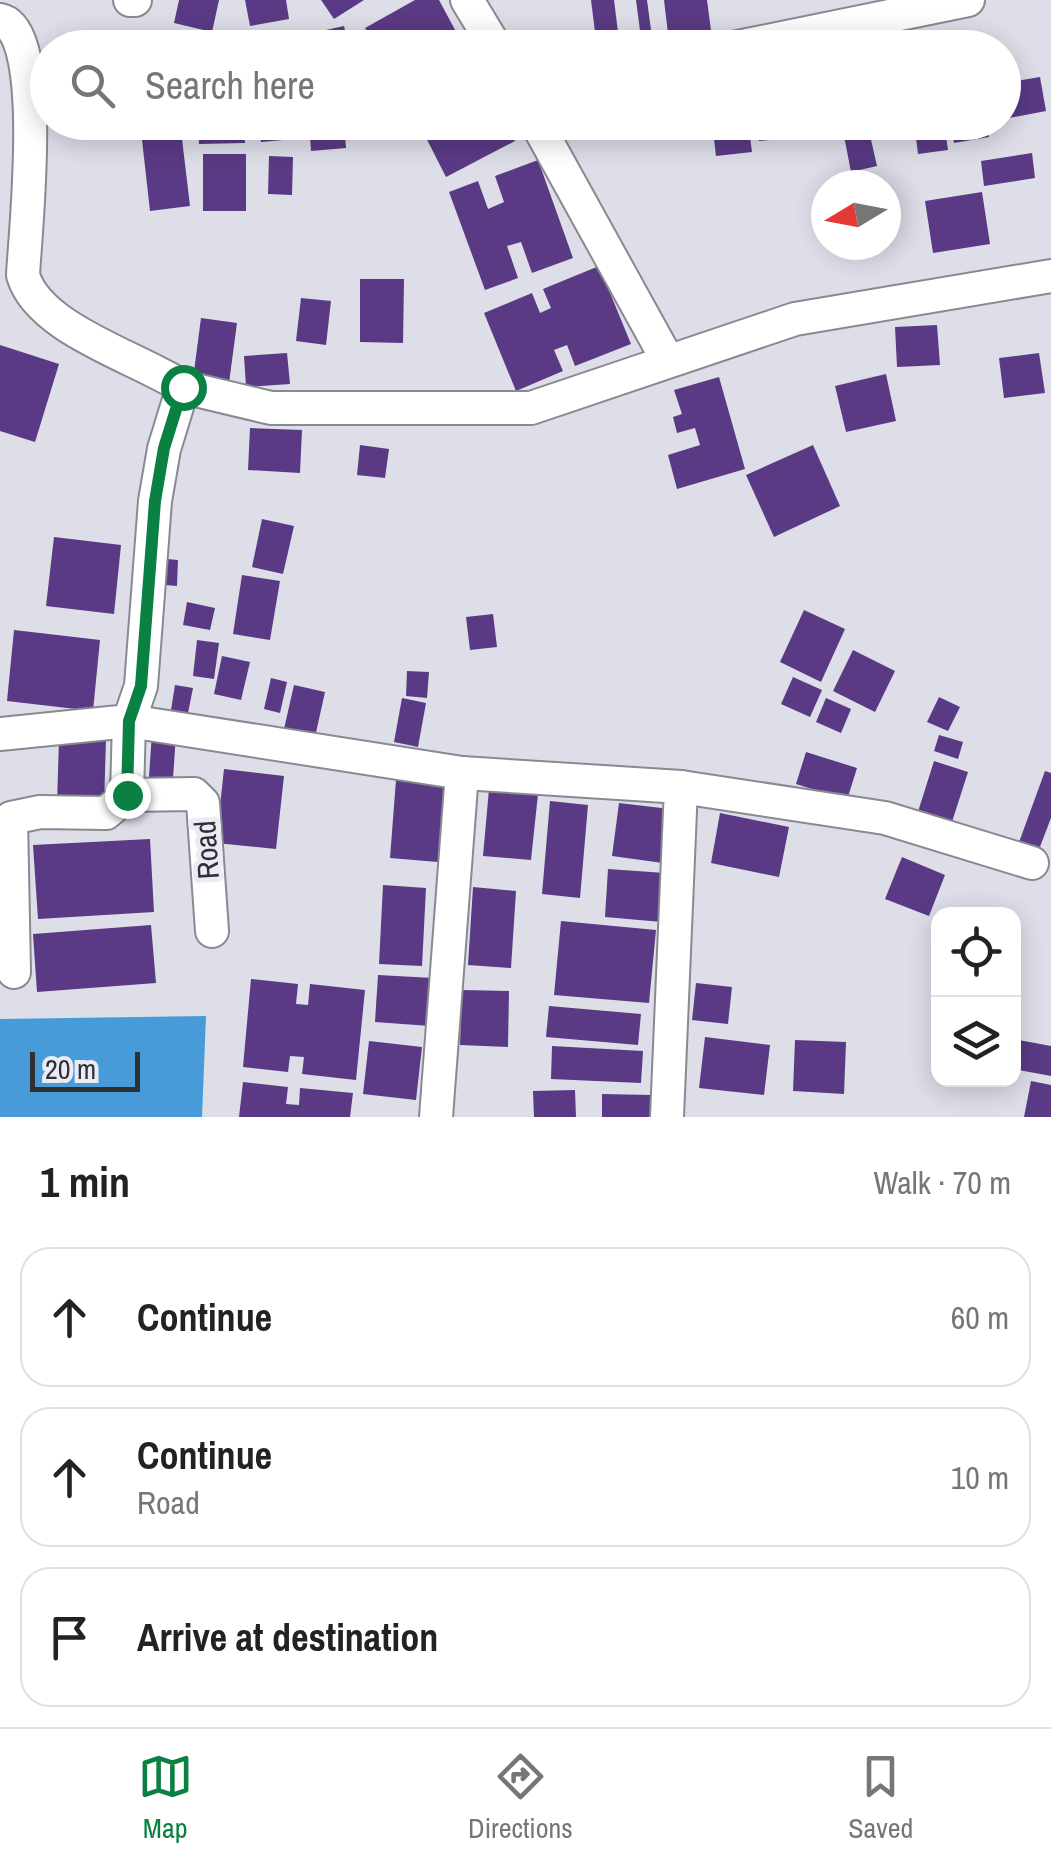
<!DOCTYPE html>
<meta charset="utf-8">
<style>
:root{--surface:#fff;--page:#f2f2f2;--text:#222;--muted:#767676;--line:#e0e0e0;--accent:#0b8043}
body{margin:0;font-family:"Archivo Narrow",sans-serif;background:var(--page);color:var(--text)}
.controls{position:absolute;right:30px;bottom:30px;display:grid;overflow:hidden;border-radius:20px;box-shadow:0 5px 25px #0003}
.controls button{width:90px;height:90px;display:grid;place-items:center;padding:0;border:0;border-bottom:2px solid var(--line);background:var(--surface);color:var(--text);font:50px sans-serif}
.compass{position:absolute;left:811px;top:170px;width:90px;height:90px;border-radius:50%;background:var(--surface);box-shadow:0 5px 25px #0003;rotate:260deg}
.scale{position:absolute;left:30px;bottom:25px;width:110px;box-sizing:border-box;padding-left:10px;border:5px solid #2f3034;border-top:0;font-size:28px;line-height:35px;white-space:nowrap;color:#2f3034;-webkit-text-stroke:8px #eaebf5;paint-order:stroke}
.stop{position:absolute;width:30px;height:30px;margin:-22px;border:8px solid #0b8043;border-radius:50%;background:#fff}
.stop.end{background:#0b8043;border-color:#fff;box-shadow:0 2px 10px #0008}
.list{margin:0;padding:0;list-style:none}
h2{display:flex;justify-content:space-between;align-items:center;height:130px;margin:0;padding:0 40px;font-size:42px}
h2 small{font-size:32px;font-weight:400;color:var(--muted)}
.list li{display:grid;grid-template-columns:65px 1fr auto;gap:30px;align-items:center;box-sizing:border-box;height:140px;margin:0 20px 20px;padding:0 20px;border:2px solid var(--line);border-radius:30px}
.list b{display:block;font-size:38px;white-space:nowrap}
.list p{margin:0;font-size:32px;white-space:nowrap;color:var(--muted)}
.list em{font-size:32px;font-style:normal;color:var(--muted)}
.icon{flex:none;width:55px;height:55px;fill:none;stroke:currentColor;stroke-width:2;stroke-linecap:round;stroke-linejoin:round}
.map{position:relative;flex:none;width:1051px;height:1117px;overflow:hidden}
.search{position:absolute;background:var(--surface);box-shadow:0 5px 25px #0003;left:30px;right:30px;top:30px;height:110px;display:flex;align-items:center;gap:25px;box-sizing:border-box;padding:0 35px;border-radius:55px;color:var(--muted);font-size:38px}
.sheet{height:610px;background:var(--surface)}
nav{display:flex;justify-content:space-around;align-items:center;box-sizing:border-box;height:140px;border-top:2px solid var(--line);background:var(--surface);font-size:28px;color:var(--muted)}
nav a{display:grid;justify-items:center;gap:5px}
nav .on{color:var(--accent)}
.map>svg:first-child{display:block}
.water{fill:#469bd8}
.building{fill:#5a3a85}
.lines{fill:none;stroke-linecap:round;stroke-linejoin:round}
.street-casing{stroke:#888992;stroke-width:36}
.street{stroke:#fff;stroke-width:32}
.route{stroke:#0b8043;stroke-width:12}
.labels{text-anchor:middle;dominant-baseline:central;stroke-width:10;stroke-linejoin:round;paint-order:stroke}
.street-label{font-size:30px;fill:#2f3034;stroke:#eaebf5}
</style>
<div class="map">
<svg width="1051" height="1117" viewBox="0 0 1051 1117">
<rect width="100%" height="100%" fill="#dddee8"/>
<path class="water" d="M 206,1016 L 202,1117 L 0,1117 L 0,1019 Z"/>
<g class="building">
<path d="M 179,0 L 219,0 L 212,32 L 174,23 Z"/>
<path d="M 245,0 L 286,0 L 289,19 L 250,26 Z"/>
<path d="M 321,0 L 364,0 L 334,19 Z"/>
<path d="M 415,0 L 439,0 L 461,41 L 450,48 L 376,48 L 365,28 Z"/>
<path d="M 591,0 L 614,0 L 620,48 L 597,48 Z"/>
<path d="M 636,0 L 647,0 L 653,45 L 642,46 Z"/>
<path d="M 664,0 L 707,0 L 712,38 L 669,42 Z"/>
<path d="M 344,26 L 349,48 L 311,48 L 308,34 Z"/>
<path d="M 893,34 L 895,48 L 854,48 L 852,41 Z"/>
<path d="M 294,38 L 296,48 L 254,48 L 254,46 Z"/>
<path d="M 1040,77 L 1046,111 L 1004,119 L 1004,83 Z"/>
<path d="M 140,122 L 180,122 L 190,206 L 150,211 Z"/>
<path d="M 198,122 L 244,122 L 245,143 L 199,144 Z"/>
<path d="M 260,122 L 293,122 L 295,139 L 261,142 Z"/>
<path d="M 309,122 L 344,122 L 346,148 L 311,151 Z"/>
<path d="M 418,122 L 506,122 L 515,141 L 446,177 Z"/>
<path d="M 712,122 L 748,122 L 752,152 L 716,156 Z"/>
<path d="M 756,122 L 796,122 L 798,137 L 759,141 Z"/>
<path d="M 914,122 L 944,122 L 948,150 L 918,154 Z"/>
<path d="M 951,122 L 987,122 L 989,137 L 954,143 Z"/>
<path d="M 869,131 L 877,166 L 851,172 L 844,136 Z"/>
<path d="M 1032,153 L 1035,178 L 984,186 L 981,161 Z"/>
<rect x="203" y="154" width="43" height="57"/>
<path d="M 269,156 L 293,157 L 292,195 L 268,194 Z"/>
<path d="M 538,160 L 573,258 L 532,273 L 521,242 L 507,246 L 518,278 L 485,290 L 449,192 L 478,181 L 488,209 L 504,202 L 495,176 Z"/>
<path d="M 982,192 L 990,244 L 933,253 L 925,201 Z"/>
<path d="M 599,266 L 631,344 L 575,366 L 567,345 L 554,350 L 563,371 L 516,391 L 484,313 L 532,293 L 540,313 L 551,308 L 543,289 Z"/>
<path d="M 360,279 L 404,279 L 403,343 L 360,342 Z"/>
<path d="M 301,298 L 331,301 L 326,345 L 296,341 Z"/>
<path d="M 201,318 L 237,323 L 229,383 L 193,379 Z"/>
<path d="M 937,325 L 940,365 L 897,367 L 895,327 Z"/>
<path d="M 0,345 L 59,364 L 35,442 L 0,431 Z"/>
<path d="M 287,353 L 290,384 L 246,387 L 244,356 Z"/>
<path d="M 1039,353 L 1045,393 L 1004,398 L 999,358 Z"/>
<path d="M 886,374 L 896,421 L 846,432 L 835,386 Z"/>
<path d="M 719,377 L 745,469 L 677,489 L 668,455 L 700,445 L 695,428 L 677,433 L 673,417 L 682,414 L 674,390 Z"/>
<path d="M 250,428 L 302,430 L 300,473 L 248,470 Z"/>
<path d="M 360,445 L 389,449 L 385,478 L 357,475 Z"/>
<path d="M 813,445 L 840,506 L 774,537 L 746,475 Z"/>
<path d="M 262,519 L 294,526 L 283,574 L 252,567 Z"/>
<path d="M 54,537 L 121,545 L 114,614 L 46,606 Z"/>
<path d="M 156,558 L 178,560 L 177,586 L 154,584 Z"/>
<path d="M 242,575 L 280,581 L 270,640 L 233,634 Z"/>
<path d="M 187,602 L 215,608 L 210,630 L 183,625 Z"/>
<path d="M 804,610 L 845,629 L 821,682 L 780,662 Z"/>
<path d="M 493,614 L 497,647 L 470,650 L 466,617 Z"/>
<path d="M 14,630 L 100,640 L 93,711 L 7,701 Z"/>
<path d="M 197,640 L 219,643 L 214,679 L 193,676 Z"/>
<path d="M 853,650 L 895,671 L 875,712 L 833,691 Z"/>
<path d="M 222,656 L 250,662 L 241,700 L 214,694 Z"/>
<path d="M 407,671 L 429,672 L 427,698 L 406,696 Z"/>
<path d="M 793,677 L 822,690 L 810,717 L 781,704 Z"/>
<path d="M 271,678 L 287,682 L 280,713 L 264,709 Z"/>
<path d="M 175,685 L 193,688 L 188,713 L 171,710 Z"/>
<path d="M 294,685 L 325,692 L 315,737 L 284,729 Z"/>
<path d="M 939,697 L 960,707 L 948,731 L 927,722 Z"/>
<path d="M 402,698 L 426,703 L 418,747 L 394,742 Z"/>
<path d="M 826,698 L 851,709 L 841,733 L 816,722 Z"/>
<path d="M 152,732 L 176,734 L 173,779 L 149,777 Z"/>
<path d="M 939,735 L 963,742 L 958,759 L 934,751 Z"/>
<path d="M 59,739 L 106,740 L 104,805 L 57,803 Z"/>
<path d="M 806,752 L 857,768 L 847,800 L 796,784 Z"/>
<path d="M 934,761 L 968,772 L 951,825 L 917,815 Z"/>
<path d="M 224,769 L 284,776 L 276,849 L 216,843 Z"/>
<path d="M 1045,771 L 1051,773 L 1051,818 L 1038,852 L 1018,845 Z"/>
<path d="M 396,780 L 456,785 L 450,863 L 390,858 Z"/>
<path d="M 489,789 L 538,794 L 531,860 L 483,856 Z"/>
<path d="M 550,801 L 588,805 L 580,898 L 542,894 Z"/>
<path d="M 619,803 L 670,809 L 663,863 L 612,856 Z"/>
<path d="M 720,813 L 789,827 L 779,877 L 711,863 Z"/>
<path d="M 150,839 L 154,912 L 38,919 L 33,845 Z"/>
<path d="M 902,857 L 945,875 L 929,916 L 885,899 Z"/>
<path d="M 608,869 L 665,873 L 662,922 L 605,917 Z"/>
<path d="M 383,885 L 426,888 L 422,966 L 379,964 Z"/>
<path d="M 473,887 L 516,891 L 511,968 L 468,965 Z"/>
<path d="M 561,921 L 656,930 L 649,1003 L 554,995 Z"/>
<path d="M 151,925 L 156,983 L 37,992 L 33,934 Z"/>
<path d="M 378,975 L 433,978 L 430,1026 L 375,1022 Z"/>
<path d="M 251,979 L 298,984 L 296,1004 L 308,1005 L 310,984 L 365,990 L 356,1080 L 302,1074 L 304,1057 L 290,1056 L 288,1072 L 243,1067 Z"/>
<path d="M 696,983 L 732,987 L 728,1024 L 692,1020 Z"/>
<path d="M 462,990 L 509,991 L 508,1047 L 460,1045 Z"/>
<path d="M 549,1006 L 641,1014 L 638,1045 L 546,1037 Z"/>
<path d="M 705,1037 L 770,1045 L 764,1095 L 699,1088 Z"/>
<path d="M 1014,1039 L 1051,1046 L 1051,1076 L 1014,1069 Z"/>
<path d="M 795,1040 L 846,1042 L 844,1094 L 793,1091 Z"/>
<path d="M 369,1041 L 422,1047 L 416,1100 L 363,1094 Z"/>
<path d="M 552,1046 L 643,1051 L 641,1083 L 551,1079 Z"/>
<path d="M 1031,1081 L 1051,1085 L 1051,1117 L 1024,1117 Z"/>
<path d="M 243,1082 L 288,1087 L 286,1104 L 299,1105 L 300,1088 L 353,1093 L 350,1117 L 239,1117 Z"/>
<path d="M 575,1090 L 576,1117 L 534,1117 L 533,1091 Z"/>
<path d="M 602,1094 L 653,1095 L 653,1117 L 602,1117 Z"/>
</g>
<g class="lines">
<defs>
<g id="street">
<path d="M 130,0 L 135,0"/>
<path d="M 467,0 L 496,48"/>
<path d="M 0,20 C 48,29 25,233 23,275 C 38,329 137,357 183,387"/>
<path d="M 733,48 L 968,0"/>
<path d="M 536,122 L 668,361"/>
<path d="M 0,734 L 129,721 L 141,686 L 155,501 L 164,449 L 183,387 L 271,408 L 531,408 L 795,319 L 1051,276"/>
<path d="M 681,787 L 885,818 L 1032,863"/>
<path d="M 212,931 L 203,803 L 194,794 L 127,795 L 129,721 L 462,773 L 681,787 L 667,1117"/>
<path d="M 14,972 L 11,818 L 40,812 L 106,813 L 127,795"/>
<path d="M 436,1117 L 462,773"/>
</g>
</defs>
<use href="#street" class="street-casing"/>
<use href="#street" class="street"/>
</g>
<g class="lines">
<path class="route" d="M 127,795 L 129,721 L 141,686 L 155,501 L 164,448 L 183,387"/>
</g>
<g class="labels">
<g class="street-label">
<text transform="translate(206 850) rotate(-94)">Road</text>
</g>
</g>
</svg>
<div class="controls">
<button><svg class="icon" aria-label="locate" viewBox="0 0 24 24"><circle cx="12" cy="12" r="6"/><path d="M12 2v4M12 18v4M2 12h4M18 12h4"/></svg></button>
<button><svg class="icon" aria-label="layers" viewBox="0 0 24 24"><path d="M12 4l9 5-9 5-9-5zM3 14l9 5 9-5"/></svg></button>
</div>
<svg class="compass" viewBox="-18 -18 36 36"><path d="M0-13l5 13h-10z" fill="#e53935"/><path d="M0 13l5-13h-10z" fill="#767676"/></svg>
<div class="scale">20 m</div>
<div class="stop" style="left:183px;top:387px"></div>
<div class="stop end" style="left:127px;top:795px"></div>
<div class="search"><svg class="icon" aria-label="search" viewBox="0 0 24 24"><circle cx="10" cy="10" r="6"/><path d="M15 15l6 6"/></svg>Search here</div>
</div>
<section class="sheet">
<h2>1 min<small>Walk · 70 m</small></h2>
<ul class="list">
<li><svg class="icon" aria-label="ahead" viewBox="0 0 24 24"><path d="M12 20V5M6 11l6-6 6 6"/></svg><div><b>Continue</b></div><em>60 m</em></li>
<li><svg class="icon" aria-label="ahead" viewBox="0 0 24 24"><path d="M12 20V5M6 11l6-6 6 6"/></svg><div><b>Continue</b><p>Road</p></div><em>10 m</em></li>
<li><svg class="icon" aria-label="arrive" viewBox="0 0 24 24"><path d="M6 21V4h12l-3 4 3 4H6"/></svg><div><b>Arrive at destination</b></div></li>
</ul>
</section>
<nav>
<a class="on"><svg class="icon" aria-label="map" viewBox="0 0 24 24"><path d="M3 6l6-2 6 2 6-2v14l-6 2-6-2-6 2zM9 4v14M15 6v14"/></svg>Map</a>
<a><svg class="icon" aria-label="directions" viewBox="0 0 24 24"><path d="M12 3l9 9-9 9-9-9zM9 14v-3h6M13 9l2 2-2 2"/></svg>Directions</a>
<a><svg class="icon" aria-label="saved" viewBox="0 0 24 24"><path d="M7 4h10v16l-5-4-5 4z"/></svg>Saved</a>
</nav>
